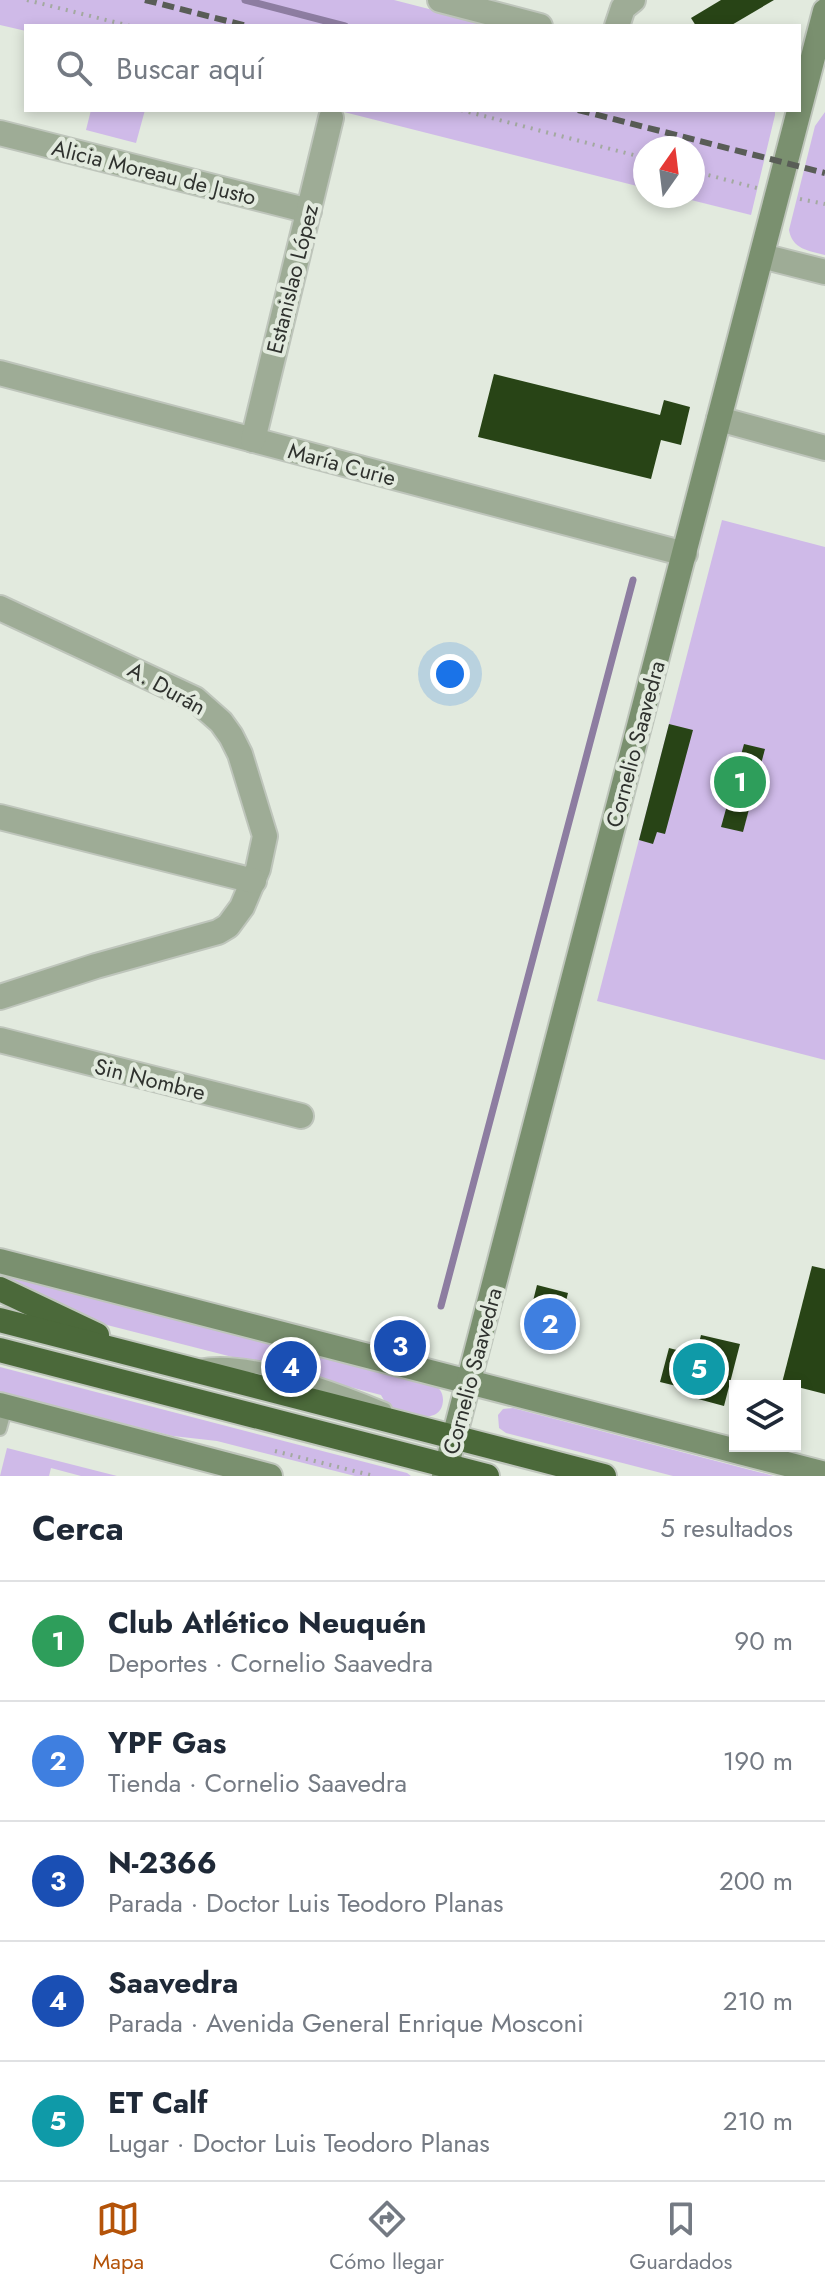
<!DOCTYPE html>
<html lang="es">
<meta charset="utf-8">
<style>
:root{--surface:#fff;--page:#f2f2f3;--text:#1f2937;--muted:#747a83;--line:#e0e1e3;--accent:#b45309}
body{margin:0;font-family:Jost,sans-serif;background:var(--page);color:var(--text)}
.controls{position:absolute;right:24px;bottom:24px;display:grid;overflow:hidden;border-radius:0px;box-shadow:0 4px 12px #0003}
.controls button{width:72px;height:72px;display:grid;place-items:center;padding:0;border:0;border-bottom:2px solid var(--line);background:var(--surface);color:var(--text);font:40px sans-serif}
.compass{position:absolute;left:633px;top:136px;width:72px;height:72px;border-radius:50%;background:var(--surface);box-shadow:0 4px 12px #0003;rotate:14deg}
.you{position:absolute;left:450px;top:674px;width:28px;height:28px;margin:-20px;border:6px solid #fff;border-radius:50%;background:#1a73e8;box-shadow:0 0 0 12px #1a73e833}
.badge{display:grid;place-items:center;width:52px;height:52px;border-radius:50%;background:var(--accent);color:#fff;font-size:26px;font-weight:700}
.pin{position:absolute;translate:-50% -50%;border:4px solid #fff;box-shadow:0 2px 8px #0006}
.list{margin:0;padding:0;list-style:none}
h2{display:flex;justify-content:space-between;align-items:center;height:104px;margin:0;padding:0 32px;font-size:34px}
h2 small{font-size:26px;font-weight:400;color:var(--muted)}
.list li{display:grid;grid-template-columns:52px 1fr auto;gap:24px;align-items:center;box-sizing:border-box;height:120px;padding:0 32px;border-top:2px solid var(--line)}
.list b{display:block;font-size:30px;white-space:nowrap}
.list p{margin:0;font-size:26px;white-space:nowrap;color:var(--muted)}
.list em{font-size:26px;font-style:normal;color:var(--muted)}
.icon{flex:none;width:44px;height:44px;fill:none;stroke:currentColor;stroke-width:2;stroke-linecap:round;stroke-linejoin:round}
.map{position:relative;flex:none;width:825px;height:1476px;overflow:hidden}
.search{position:absolute;background:var(--surface);box-shadow:0 4px 12px #0003;left:24px;right:24px;top:24px;height:88px;display:flex;align-items:center;gap:20px;box-sizing:border-box;padding:0 28px;border-radius:0px;color:var(--muted);font-size:30px}
.sheet{height:704px;background:var(--surface)}
nav{display:flex;justify-content:space-around;align-items:center;box-sizing:border-box;height:112px;border-top:2px solid var(--line);background:var(--surface);font-size:22px;color:var(--muted)}
nav a{display:grid;justify-items:center;gap:4px}
nav .on{color:var(--accent)}
.map>svg:first-child{display:block}
.green{fill:#cfbae8}
.lines{fill:none;stroke-linecap:round;stroke-linejoin:round}
.stream{stroke:#8d7da1;stroke-width:7}
.building{fill:#284416}
.lane-casing{stroke:#bec5bb;stroke-width:16}
.street-casing{stroke:#bec5bb;stroke-width:28}
.secondary-casing{stroke:#bec5bb;stroke-width:28}
.highway-casing{stroke:#bec5bb;stroke-width:28}
.path{stroke:#a3a9a0;stroke-width:4;stroke-dasharray:2 6;stroke-linecap:butt}
.lane{stroke:#9eac96;stroke-width:12}
.street{stroke:#9eac96;stroke-width:24}
.secondary{stroke:#7a906f;stroke-width:24}
.highway{stroke:#4b693a;stroke-width:24}
.rail{stroke:#595d57;stroke-width:6;stroke-dasharray:12 6;stroke-linecap:butt}
.labels{text-anchor:middle;dominant-baseline:central;stroke-width:8;stroke-linejoin:round;paint-order:stroke}
.street-label{font-size:22px;fill:#2f322e;stroke:#e2eade}
</style>
<div class="map">
<svg width="825" height="1476" viewBox="0 0 825 1476">
<rect width="100%" height="100%" fill="#e2eade"/>
<g class="green">
<path d="M 0,0 L 394,0 L 495,26 L 26,26 L 26,31 L 0,25 Z"/>
<path d="M 91,110 L 145,110 L 136,143 L 86,130 Z"/>
<path d="M 336,110 L 775,110 L 775,115 L 751,215 L 675,196 L 693,196 L 693,148 L 645,148 L 645,188 Z"/>
<path d="M 825,112 L 825,255 C 809,251 792,249 789,230 L 815,126 Z"/>
<path d="M 722,520 L 825,547 L 825,1060 L 597,1001 Z"/>
<path d="M 0,1273 L 434,1384 C 439,1388 443,1392 443,1400 C 442,1428 404,1413 389,1409 L 381,1395 L 107,1325 L 0,1282 Z"/>
<path d="M 0,1367 L 407,1473 L 411,1476 L 355,1476 L 217,1441 L 173,1436 L 0,1392 Z"/>
<path d="M 513,1408 L 774,1476 L 673,1476 L 506,1433 L 499,1428 L 498,1415 L 503,1409 Z"/>
<path d="M 7,1448 L 117,1476 L 81,1476 L 51,1468 L 49,1476 L 0,1476 Z"/>
</g>
<g class="lines">
<g class="stream">
<path d="M 245,0 L 345,26"/>
<path d="M 441,1306 L 633,580"/>
</g>
</g>
<g class="building">
<path d="M 721,0 L 774,0 L 730,26 L 696,26 L 691,18 Z"/>
<path d="M 494,374 L 660,415 L 664,400 L 690,407 L 681,445 L 661,440 L 651,479 L 478,437 Z"/>
<path d="M 669,724 L 693,730 L 665,834 L 657,832 L 653,844 L 639,840 Z"/>
<path d="M 744,744 L 765,749 L 743,832 L 721,827 Z"/>
<path d="M 812,1266 L 825,1269 L 825,1394 L 782,1383 Z"/>
<path d="M 537,1285 L 568,1293 L 554,1349 L 535,1344 L 545,1304 L 533,1301 Z"/>
<path d="M 701,1335 L 740,1344 L 724,1406 L 687,1396 L 689,1389 L 660,1382 L 669,1348 L 696,1355 Z"/>
</g>
<g class="lines">
<defs>
<g id="lane">
<path d="M 199,1366 C 247,1355 339,1390 385,1409"/>
<path d="M 0,1429 L 6,1407"/>
</g>
<g id="street">
<path d="M 440,0 L 540,26"/>
<path d="M 617,26 L 623,8 L 633,0"/>
<path d="M 0,133 L 309,211"/>
<path d="M 762,256 L 825,272"/>
<path d="M 0,373 L 685,554"/>
<path d="M 719,419 L 825,448"/>
<path d="M 253,440 L 331,118"/>
<path d="M 0,608 L 195,699 L 221,722 L 231,736 L 240,754 L 265,836 L 258,869 L 242,907 L 228,926 L 218,932 L 96,966 L 0,997"/>
<path d="M 0,817 L 254,881"/>
<path d="M 0,1040 L 301,1116"/>
</g>
<g id="secondary">
<path d="M 0,1261 L 825,1474"/>
<path d="M 0,1405 L 270,1476"/>
<path d="M 444,1476 L 825,11"/>
</g>
<g id="highway">
<path d="M 0,1289 L 97,1335"/>
<path d="M 0,1320 L 604,1476"/>
<path d="M 0,1350 L 487,1476"/>
</g>
</defs>
<use href="#lane" class="lane-casing"/>
<use href="#street" class="street-casing"/>
<use href="#secondary" class="secondary-casing"/>
<use href="#highway" class="highway-casing"/>
<g class="path">
<path d="M 27,0 L 130,26"/>
<path d="M 461,110 L 645,158"/>
<path d="M 693,171 L 757,188"/>
<path d="M 800,199 L 825,204"/>
<path d="M 275,1451 L 374,1476"/>
</g>
<use href="#lane" class="lane"/>
<use href="#street" class="street"/>
<use href="#secondary" class="secondary"/>
<use href="#highway" class="highway"/>
<g class="rail">
<path d="M 145,0 L 247,26"/>
<path d="M 578,110 L 825,173"/>
</g>
</g>
<g class="labels">
<g class="street-label">
<text transform="translate(154 172) rotate(14)">Alicia Moreau de Justo</text>
<text transform="translate(292 279) rotate(-76)">Estanislao López</text>
<text transform="translate(342 464) rotate(15)">María Curie</text>
<text transform="translate(167 688) rotate(29)">A. Durán</text>
<text transform="translate(635 744) rotate(-75)">Cornelio Saavedra</text>
<text transform="translate(150 1079) rotate(14)">Sin Nombre</text>
<text transform="translate(472 1371) rotate(-75)">Cornelio Saavedra</text>
</g>
</g>
</svg>
<div class="controls">
<button><svg class="icon" aria-label="layers" viewBox="0 0 24 24"><path d="M12 4l9 5-9 5-9-5zM3 14l9 5 9-5"/></svg></button>
</div>
<svg class="compass" viewBox="-18 -18 36 36"><path d="M0-13l5 13h-10z" fill="#e53935"/><path d="M0 13l5-13h-10z" fill="#747a83"/></svg>
<div class="you"></div>
<div class="pin badge" style="left:740px;top:782px;background:#2e9e5b">1</div>
<div class="pin badge" style="left:550px;top:1324px;background:#3f7fe0">2</div>
<div class="pin badge" style="left:400px;top:1346px;background:#1a4fb4">3</div>
<div class="pin badge" style="left:291px;top:1367px;background:#1a4fb4">4</div>
<div class="pin badge" style="left:699px;top:1369px;background:#0f9aa8">5</div>
<div class="search"><svg class="icon" aria-label="search" viewBox="0 0 24 24"><circle cx="10" cy="10" r="6"/><path d="M15 15l6 6"/></svg>Buscar aquí</div>
</div>
<section class="sheet">
<h2>Cerca<small>5 resultados</small></h2>
<ul class="list">
<li><span class="badge" style="background:#2e9e5b">1</span><div><b>Club Atlético Neuquén</b><p>Deportes · Cornelio Saavedra</p></div><em>90 m</em></li>
<li><span class="badge" style="background:#3f7fe0">2</span><div><b>YPF Gas</b><p>Tienda · Cornelio Saavedra</p></div><em>190 m</em></li>
<li><span class="badge" style="background:#1a4fb4">3</span><div><b>N-2366</b><p>Parada · Doctor Luis Teodoro Planas</p></div><em>200 m</em></li>
<li><span class="badge" style="background:#1a4fb4">4</span><div><b>Saavedra</b><p>Parada · Avenida General Enrique Mosconi</p></div><em>210 m</em></li>
<li><span class="badge" style="background:#0f9aa8">5</span><div><b>ET Calf</b><p>Lugar · Doctor Luis Teodoro Planas</p></div><em>210 m</em></li>
</ul>
</section>
<nav>
<a class="on"><svg class="icon" aria-label="map" viewBox="0 0 24 24"><path d="M3 6l6-2 6 2 6-2v14l-6 2-6-2-6 2zM9 4v14M15 6v14"/></svg>Mapa</a>
<a><svg class="icon" aria-label="directions" viewBox="0 0 24 24"><path d="M12 3l9 9-9 9-9-9zM9 14v-3h6M13 9l2 2-2 2"/></svg>Cómo llegar</a>
<a><svg class="icon" aria-label="saved" viewBox="0 0 24 24"><path d="M7 4h10v16l-5-4-5 4z"/></svg>Guardados</a>
</nav>
